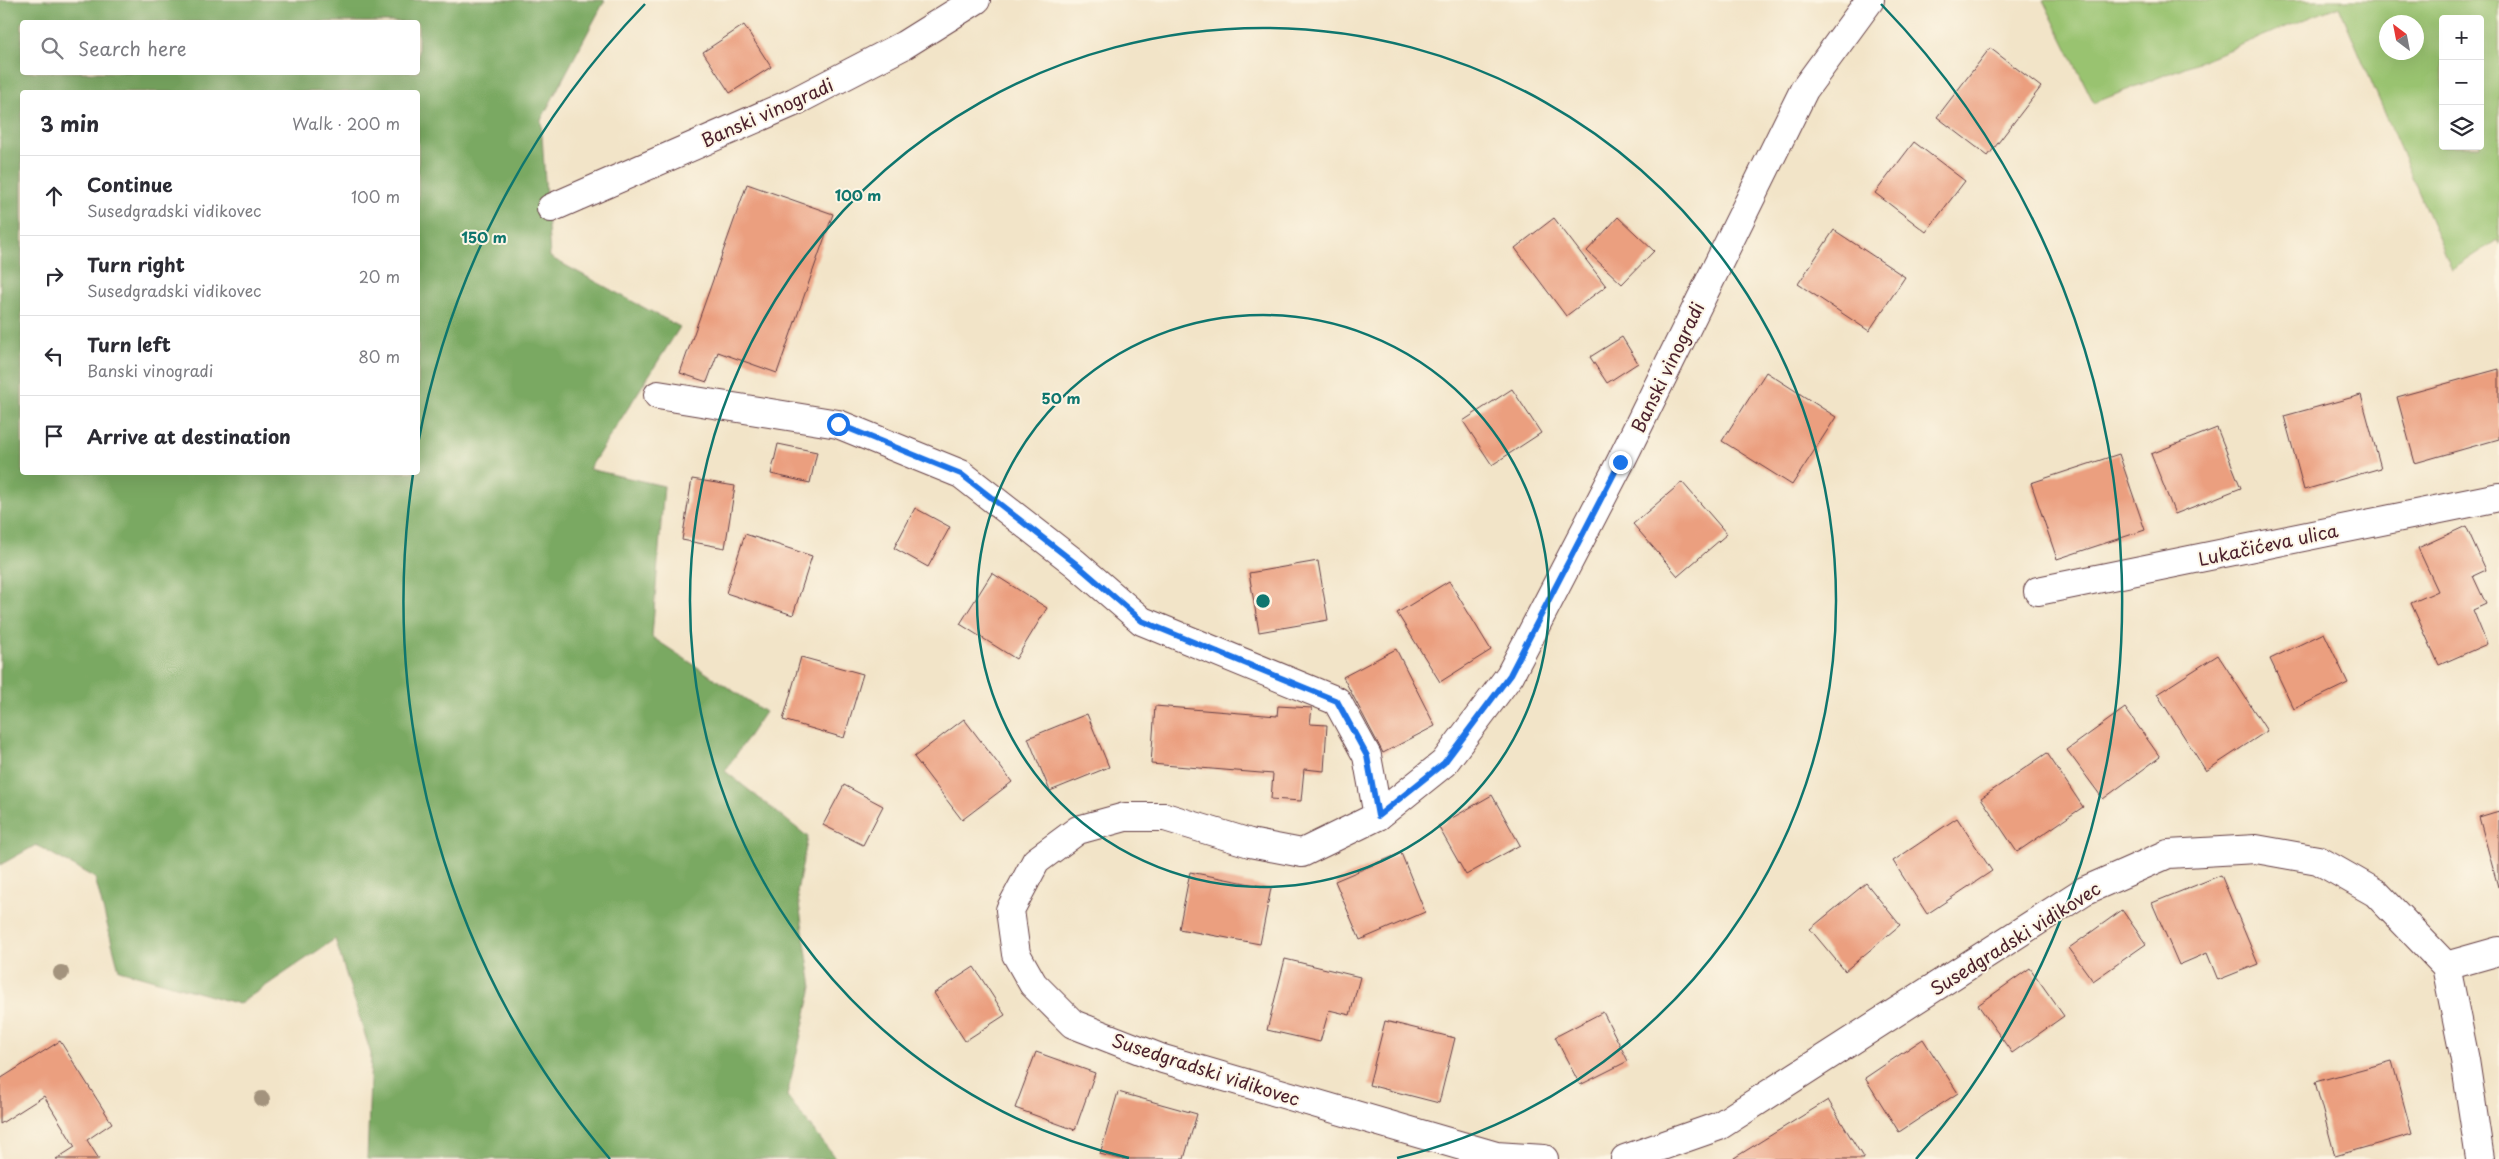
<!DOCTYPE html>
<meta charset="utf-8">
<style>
:root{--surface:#fff;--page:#f2f2f3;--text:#2b2b33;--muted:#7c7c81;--line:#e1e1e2}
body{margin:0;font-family:"Playpen Sans",sans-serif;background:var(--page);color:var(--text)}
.controls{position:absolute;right:15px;top:15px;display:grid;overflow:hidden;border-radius:5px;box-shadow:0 5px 20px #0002}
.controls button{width:45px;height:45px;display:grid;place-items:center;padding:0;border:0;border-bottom:1px solid var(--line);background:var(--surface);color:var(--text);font:25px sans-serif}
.compass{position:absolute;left:2379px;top:15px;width:45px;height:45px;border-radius:50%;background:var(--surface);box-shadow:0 5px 20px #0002;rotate:328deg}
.stop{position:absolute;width:15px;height:15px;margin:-11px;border:4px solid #1a73e8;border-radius:50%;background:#fff}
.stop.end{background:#1a73e8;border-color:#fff;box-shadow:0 1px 5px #0008}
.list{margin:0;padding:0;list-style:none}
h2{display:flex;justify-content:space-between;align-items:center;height:65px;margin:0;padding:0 20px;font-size:21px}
h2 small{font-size:16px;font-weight:400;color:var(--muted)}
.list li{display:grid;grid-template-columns:32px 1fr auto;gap:15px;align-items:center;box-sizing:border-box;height:80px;padding:0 20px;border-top:1px solid var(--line)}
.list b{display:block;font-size:19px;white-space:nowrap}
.list p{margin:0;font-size:16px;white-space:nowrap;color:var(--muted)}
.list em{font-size:16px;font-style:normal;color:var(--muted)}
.icon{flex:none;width:28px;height:28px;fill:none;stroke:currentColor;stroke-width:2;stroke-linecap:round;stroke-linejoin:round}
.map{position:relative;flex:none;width:2499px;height:1159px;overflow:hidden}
.search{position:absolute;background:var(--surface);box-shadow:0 5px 20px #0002;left:20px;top:20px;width:400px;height:55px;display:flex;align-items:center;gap:12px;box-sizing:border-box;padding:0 18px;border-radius:5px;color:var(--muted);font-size:19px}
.panel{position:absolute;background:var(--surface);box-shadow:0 5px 20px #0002;left:20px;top:90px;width:400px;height:385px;border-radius:5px}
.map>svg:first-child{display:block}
.green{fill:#99c36f;stroke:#72714d;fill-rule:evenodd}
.forest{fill:#7aa962;stroke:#626446;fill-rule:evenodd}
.building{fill:#eb9f7f}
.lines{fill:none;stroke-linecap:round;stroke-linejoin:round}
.minor-casing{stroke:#633d43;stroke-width:30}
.tertiary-casing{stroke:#633d43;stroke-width:30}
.minor{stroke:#fff;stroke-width:28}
.tertiary{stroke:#fff;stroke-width:28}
.tree{fill:#a3937d}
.route{stroke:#1a73e8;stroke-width:6}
.ring{fill:none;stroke:#0f766e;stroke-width:2.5}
.labels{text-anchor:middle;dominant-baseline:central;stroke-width:4;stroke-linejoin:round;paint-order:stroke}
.street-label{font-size:18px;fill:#4a1f2b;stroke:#fcf5e5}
.centre{fill:#0f766e;stroke:#fcf5e5;stroke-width:2.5}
.ring-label{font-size:15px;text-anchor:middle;font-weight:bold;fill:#0f766e;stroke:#fcf5e5;stroke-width:4;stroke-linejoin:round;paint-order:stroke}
</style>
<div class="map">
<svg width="2499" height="1159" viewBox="0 0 2499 1159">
<rect width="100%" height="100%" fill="#fcf5e5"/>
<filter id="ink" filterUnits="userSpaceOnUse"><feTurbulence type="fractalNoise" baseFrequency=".02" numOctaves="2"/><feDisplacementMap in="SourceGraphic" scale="10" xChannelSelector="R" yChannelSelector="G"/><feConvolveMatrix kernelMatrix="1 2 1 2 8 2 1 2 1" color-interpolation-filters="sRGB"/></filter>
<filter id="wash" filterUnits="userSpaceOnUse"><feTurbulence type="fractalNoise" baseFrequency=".0096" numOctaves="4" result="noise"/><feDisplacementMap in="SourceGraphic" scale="20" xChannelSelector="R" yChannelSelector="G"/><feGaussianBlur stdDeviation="1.12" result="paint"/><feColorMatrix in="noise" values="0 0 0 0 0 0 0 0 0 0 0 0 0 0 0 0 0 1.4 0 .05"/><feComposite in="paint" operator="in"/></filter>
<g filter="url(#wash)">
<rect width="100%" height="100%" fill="#f2e4c8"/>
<path class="green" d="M 2043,0 L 2499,0 L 2499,244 L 2497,240 L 2452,270 L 2339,6 L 2094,103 ZM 2443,19 L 2480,19 L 2480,146 L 2443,146 ZM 2416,22 L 2416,52 L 2386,52 L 2386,22 Z"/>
<path class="forest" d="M 0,0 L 605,0 L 541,120 L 550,257 L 680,327 L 589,469 L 664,486 L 652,637 L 765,712 L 725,771 L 808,837 L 797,891 L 812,987 L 787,1096 L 836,1159 L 367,1159 L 371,1054 L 335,939 L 239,1004 L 119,970 L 95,878 L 36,845 L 0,865 ZM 22,22 L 418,22 L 418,72 L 22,72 ZM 22,92 L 418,92 L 418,472 L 22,472 Z"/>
<g id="blocks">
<g class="building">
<path d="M 744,25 L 771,67 L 730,93 L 703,52 Z"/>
<path d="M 1990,48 L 2041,87 L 1988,156 L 1937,117 Z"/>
<path d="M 1914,142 L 1965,181 L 1926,232 L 1875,193 Z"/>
<path d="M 747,184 L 833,214 L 777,373 L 718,352 L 707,382 L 680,373 Z"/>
<path d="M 1618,217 L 1654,251 L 1622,284 L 1587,251 Z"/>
<path d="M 1554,218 L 1606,286 L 1566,316 L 1515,248 Z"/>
<path d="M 1834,230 L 1905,277 L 1869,331 L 1798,284 Z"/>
<path d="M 1622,337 L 1638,363 L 1607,383 L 1590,357 Z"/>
<path d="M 2499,369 L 2499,439 L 2415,463 L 2397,397 Z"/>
<path d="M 1766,372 L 1836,417 L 1792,485 L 1722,441 Z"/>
<path d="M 1512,389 L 1541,433 L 1492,465 L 1463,421 Z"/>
<path d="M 2361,395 L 2381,468 L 2304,490 L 2284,416 Z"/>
<path d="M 2217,428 L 2241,488 L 2175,514 L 2151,454 Z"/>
<path d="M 778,444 L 817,452 L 810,483 L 771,474 Z"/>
<path d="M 2119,454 L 2145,530 L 2057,559 L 2031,483 Z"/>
<path d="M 692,479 L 735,486 L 725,548 L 682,540 Z"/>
<path d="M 1682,482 L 1727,534 L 1678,576 L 1633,524 Z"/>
<path d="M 915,508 L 950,527 L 928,567 L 894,548 Z"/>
<path d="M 2466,526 L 2486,570 L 2473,576 L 2486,604 L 2473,610 L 2487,644 L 2439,665 L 2411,603 L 2438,591 L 2418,548 Z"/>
<path d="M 745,534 L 812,556 L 793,615 L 726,593 Z"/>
<path d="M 1318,561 L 1328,620 L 1259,632 L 1249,573 Z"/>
<path d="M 992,573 L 1047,608 L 1016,659 L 960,624 Z"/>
<path d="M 1449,581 L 1491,650 L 1440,682 L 1397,613 Z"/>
<path d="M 2324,633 L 2348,683 L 2294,709 L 2270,659 Z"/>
<path d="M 1396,649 L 1435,726 L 1383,753 L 1343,677 Z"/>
<path d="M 2218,655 L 2267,731 L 2206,771 L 2157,694 Z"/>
<path d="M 801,657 L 863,674 L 844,738 L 783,720 Z"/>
<path d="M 1155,706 L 1277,716 L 1278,706 L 1312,708 L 1310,724 L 1327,725 L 1324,771 L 1304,769 L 1301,801 L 1271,799 L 1273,774 L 1151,764 Z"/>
<path d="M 2125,708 L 2160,757 L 2103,799 L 2067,750 Z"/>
<path d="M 1087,714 L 1109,767 L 1050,791 L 1028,738 Z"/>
<path d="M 964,719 L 1012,782 L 962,820 L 914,757 Z"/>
<path d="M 2047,753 L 2083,807 L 2017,852 L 1981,798 Z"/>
<path d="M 844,785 L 883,806 L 863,845 L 823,825 Z"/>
<path d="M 1492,795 L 1520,845 L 1466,875 L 1438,826 Z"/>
<path d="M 2499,811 L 2499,887 L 2498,887 L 2479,817 Z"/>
<path d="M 1957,818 L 1992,871 L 1927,914 L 1893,861 Z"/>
<path d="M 1401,853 L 1425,912 L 1360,940 L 1335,881 Z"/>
<path d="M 1190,872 L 1271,888 L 1260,944 L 1179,929 Z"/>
<path d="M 2221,875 L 2258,964 L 2218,980 L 2207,953 L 2179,965 L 2152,903 Z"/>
<path d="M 1866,883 L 1900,925 L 1845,971 L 1810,929 Z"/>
<path d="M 2122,910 L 2146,944 L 2093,981 L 2069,948 Z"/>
<path d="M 1285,959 L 1360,977 L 1350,1015 L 1329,1010 L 1320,1042 L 1267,1030 Z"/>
<path d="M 974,967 L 1005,1015 L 965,1041 L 934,993 Z"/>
<path d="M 2030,968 L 2064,1016 L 2012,1053 L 1978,1005 Z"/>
<path d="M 1603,1012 L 1628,1061 L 1580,1085 L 1555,1037 Z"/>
<path d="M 1385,1021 L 1455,1038 L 1439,1103 L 1369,1085 Z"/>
<path d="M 1923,1039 L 1958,1093 L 1899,1132 L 1865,1078 Z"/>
<path d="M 60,1041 L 112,1123 L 87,1140 L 99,1159 L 56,1159 L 75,1147 L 44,1096 L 0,1124 L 0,1079 Z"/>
<path d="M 1036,1052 L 1095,1073 L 1075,1130 L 1015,1108 Z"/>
<path d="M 2392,1061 L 2412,1134 L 2335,1156 L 2315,1082 Z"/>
<path d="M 1118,1092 L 1197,1114 L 1184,1159 L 1120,1159 L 1100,1154 Z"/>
<path d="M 1828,1100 L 1864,1159 L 1734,1159 L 1734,1158 Z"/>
</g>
</g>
</g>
<g filter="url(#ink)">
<use href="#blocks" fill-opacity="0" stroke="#633d43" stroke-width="1"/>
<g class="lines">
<defs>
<g id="minor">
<path d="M 551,208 L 794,102 L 904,45 L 976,0"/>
<path d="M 658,395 L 838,424 L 961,474 L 1075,563 L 1142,621 L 1337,701 L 1367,756 L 1378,816"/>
<path d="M 2038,591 L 2499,497"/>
<path d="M 2446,966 L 2499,951"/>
</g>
<g id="tertiary">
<path d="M 1544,1159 L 1496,1156 L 1163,1059 L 1073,1024 L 1033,984 L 1016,954 L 1010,910 L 1036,861 L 1078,830 L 1125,817 L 1165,817 L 1250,843 L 1302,853 L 1378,816 L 1444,763 L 1510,675 L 1620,463 L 1804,90 L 1870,0"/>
<path d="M 1625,1159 L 1719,1126 L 2084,891 L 2168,854 L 2256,849 L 2318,860 L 2376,893 L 2446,966 L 2465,1060 L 2480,1159"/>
</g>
</defs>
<use href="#minor" class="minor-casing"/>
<use href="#tertiary" class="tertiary-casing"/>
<use href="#minor" class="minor"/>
<use href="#tertiary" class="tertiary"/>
</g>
<g class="tree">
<circle cx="61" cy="973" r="8"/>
<circle cx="262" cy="1099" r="8"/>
</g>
</g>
<g class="lines" filter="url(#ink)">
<path class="route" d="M 838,424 L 961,474 L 1075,563 L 1142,621 L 1337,701 L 1367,756 L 1378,816 L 1444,763 L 1510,675 L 1620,462"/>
</g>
<g class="ring">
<circle cx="1263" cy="601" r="286"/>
<path d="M1129 1158A573 573 0 1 1 1397 1158"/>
<path d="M610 1159A859 859 0 0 1 413 474M418 444A859 859 0 0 1 645 4M1881 4A859 859 0 0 1 1916 1159"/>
</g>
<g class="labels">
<g class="street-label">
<text transform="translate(767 112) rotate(-24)">Banski vinogradi</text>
<text transform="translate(1667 367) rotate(-64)">Banski vinogradi</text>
<text transform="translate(2268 544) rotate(-12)">Lukačićeva ulica</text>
<text transform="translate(2015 938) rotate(-32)">Susedgradski vidikovec</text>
<text transform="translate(1206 1069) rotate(18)">Susedgradski vidikovec</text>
</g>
</g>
<circle cx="1263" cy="601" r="8" class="centre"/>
<g class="ring-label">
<text x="858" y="201">100 m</text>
<text x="484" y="243">150 m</text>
<text x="1061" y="404">50 m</text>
</g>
</svg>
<div class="controls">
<button>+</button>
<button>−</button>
<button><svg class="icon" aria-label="layers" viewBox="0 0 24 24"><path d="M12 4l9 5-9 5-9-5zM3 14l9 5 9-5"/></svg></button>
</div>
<svg class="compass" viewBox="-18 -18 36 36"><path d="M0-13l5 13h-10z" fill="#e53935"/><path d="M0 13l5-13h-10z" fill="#7c7c81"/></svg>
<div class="stop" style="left:838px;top:424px"></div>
<div class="stop end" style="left:1620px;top:462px"></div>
<div class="search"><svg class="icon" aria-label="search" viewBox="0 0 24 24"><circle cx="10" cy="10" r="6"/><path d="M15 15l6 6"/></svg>Search here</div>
<section class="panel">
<h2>3 min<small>Walk · 200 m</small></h2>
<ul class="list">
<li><svg class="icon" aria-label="ahead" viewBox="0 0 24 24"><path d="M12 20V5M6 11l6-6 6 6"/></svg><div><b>Continue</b><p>Susedgradski vidikovec</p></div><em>100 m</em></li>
<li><svg class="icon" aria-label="right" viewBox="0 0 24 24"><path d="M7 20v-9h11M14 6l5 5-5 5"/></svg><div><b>Turn right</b><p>Susedgradski vidikovec</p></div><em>20 m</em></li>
<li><svg class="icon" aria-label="left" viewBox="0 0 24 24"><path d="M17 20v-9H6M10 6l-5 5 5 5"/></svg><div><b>Turn left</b><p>Banski vinogradi</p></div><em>80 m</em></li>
<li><svg class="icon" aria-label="arrive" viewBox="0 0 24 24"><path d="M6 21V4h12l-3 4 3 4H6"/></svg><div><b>Arrive at destination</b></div></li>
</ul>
</section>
</div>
